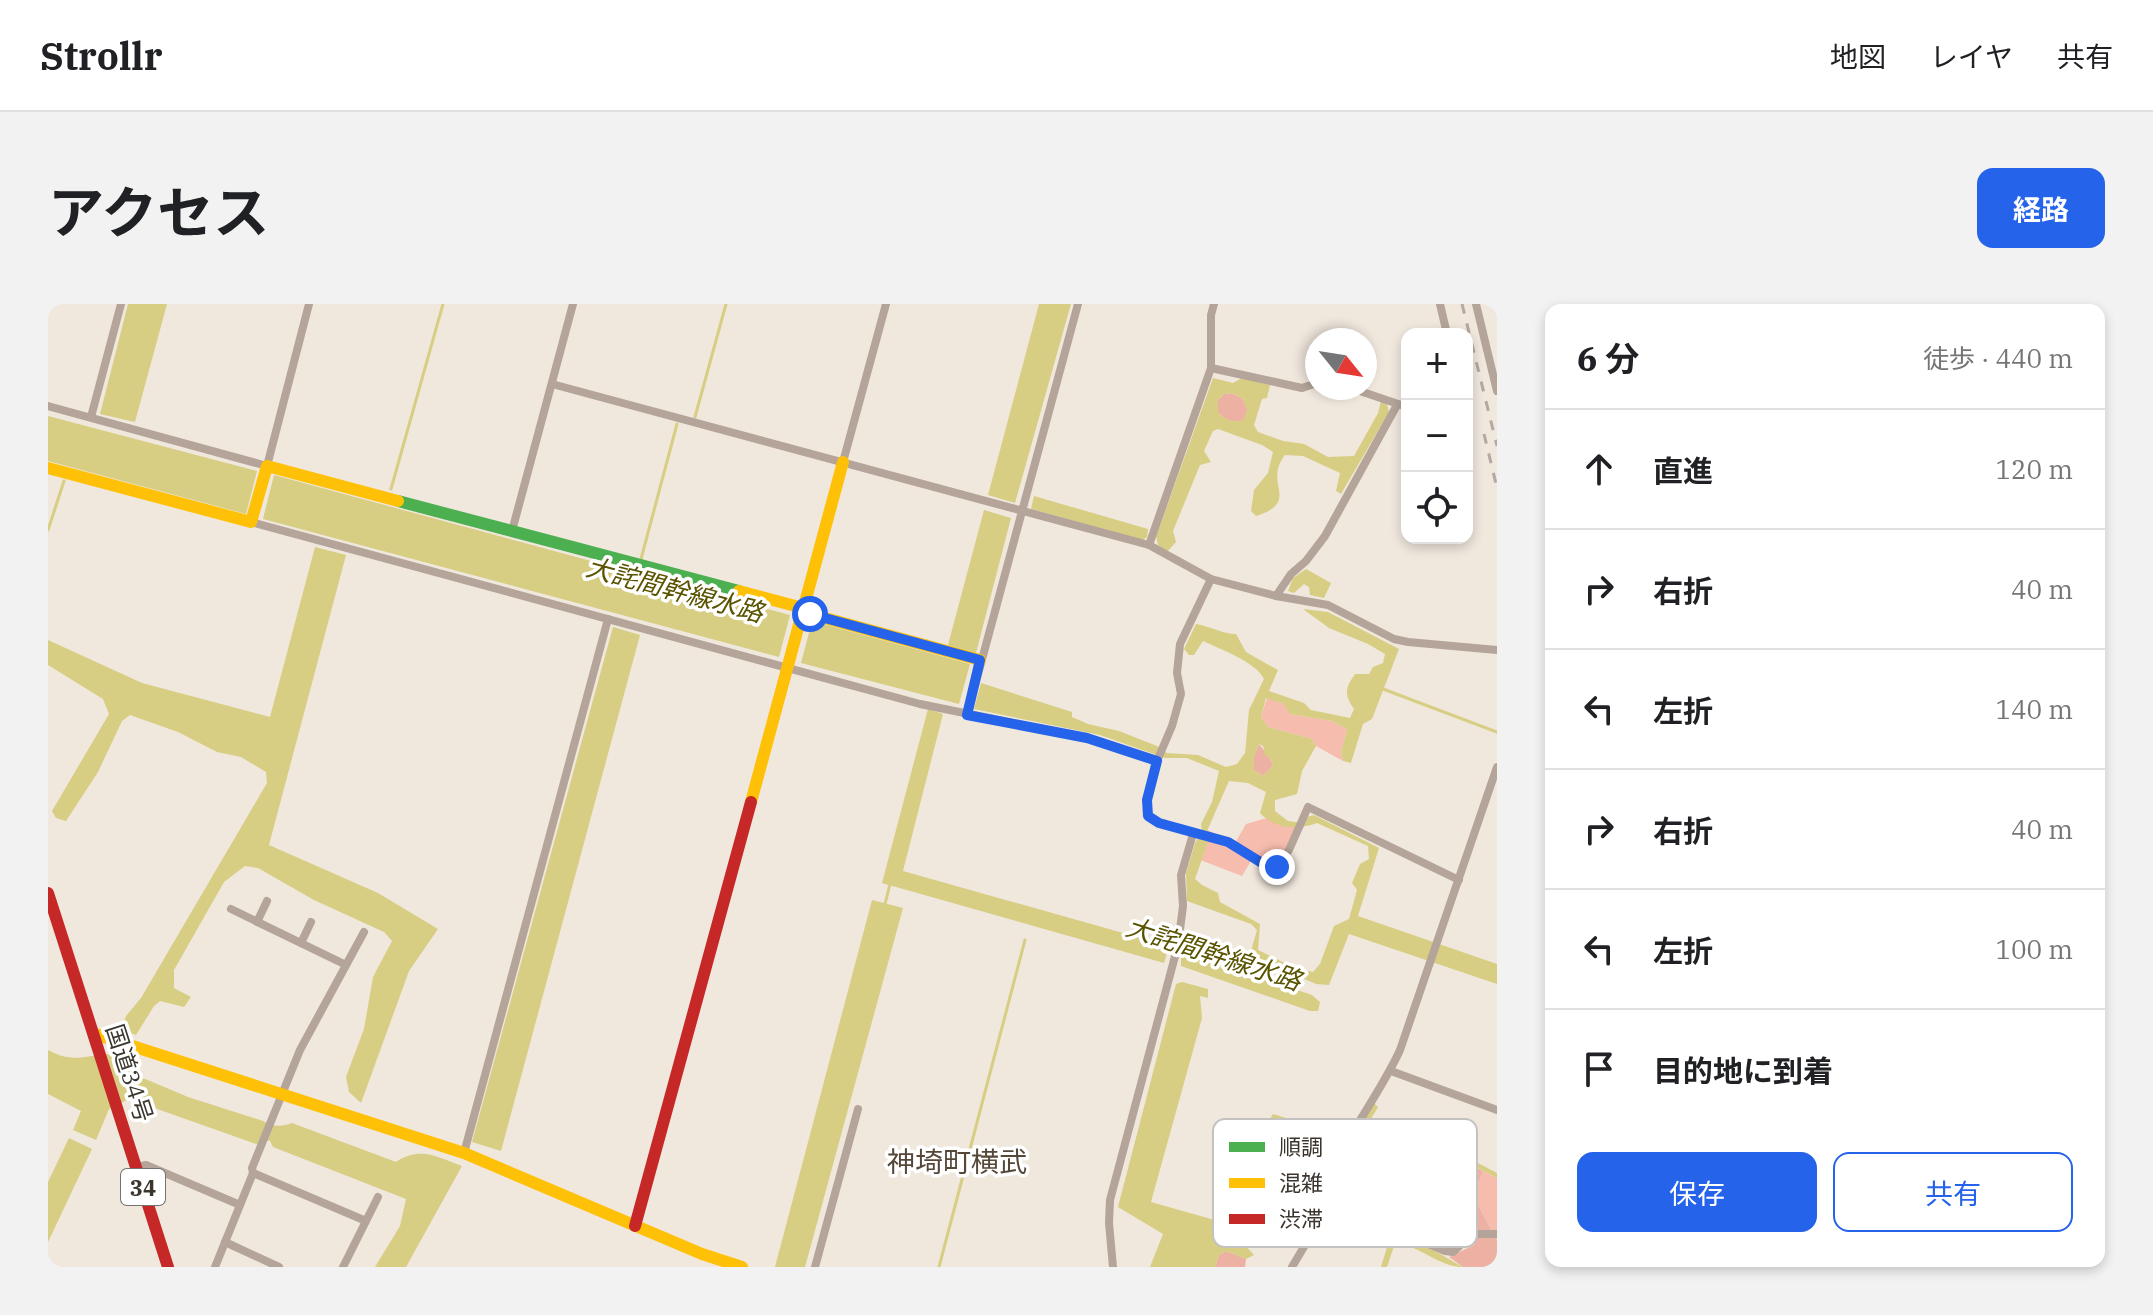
<!DOCTYPE html>
<html lang="ja">
<meta charset="utf-8">
<style>
:root{--surface:#fff;--page:#f2f2f2;--text:#202124;--muted:#757577;--line:#e0e0e0;--accent:#2563eb}
body{margin:0;font-family:"IBM Plex Serif","Noto Sans JP",serif;background:var(--page);color:var(--text)}
.controls{position:absolute;right:24px;top:24px;display:grid;overflow:hidden;border-radius:16px;box-shadow:0 4px 12px #0003}
.controls button{width:72px;height:72px;display:grid;place-items:center;padding:0;border:0;border-bottom:2px solid var(--line);background:var(--surface);color:var(--text);font:40px sans-serif}
.compass{position:absolute;left:1257px;top:24px;width:72px;height:72px;border-radius:50%;background:var(--surface);box-shadow:0 4px 12px #0003;rotate:120deg}
.stop{position:absolute;width:24px;height:24px;margin:-18px;border:6px solid #2563eb;border-radius:50%;background:#fff}
.stop.end{background:#2563eb;border-color:#fff;box-shadow:0 2px 8px #0008}
.list{margin:0;padding:0;list-style:none}
h2{display:flex;justify-content:space-between;align-items:center;height:104px;margin:0;padding:0 32px;font-size:34px}
h2 small{font-size:26px;font-weight:400;color:var(--muted)}
.list li{display:grid;grid-template-columns:52px 1fr auto;gap:24px;align-items:center;box-sizing:border-box;height:120px;padding:0 32px;border-top:2px solid var(--line)}
.list b{display:block;font-size:30px;white-space:nowrap}
.list em{font-size:26px;font-style:normal;color:var(--muted)}
.actions{display:flex;gap:16px;padding:24px 32px}
.actions a{flex:1;padding:18px 0;border:2px solid var(--accent);border-radius:16px;text-align:center;font-size:28px;color:var(--accent)}
.actions .main{background:var(--accent);color:#fff}
.icon{flex:none;width:44px;height:44px;fill:none;stroke:currentColor;stroke-width:2;stroke-linecap:round;stroke-linejoin:round}
.map{position:relative;flex:none;width:1449px;height:963px;overflow:hidden;border-radius:16px}
header{display:flex;align-items:center;gap:48px;box-sizing:border-box;height:112px;padding:0 40px;background:var(--surface);border-bottom:2px solid var(--line)}
header strong{font-size:38px}
nav{display:flex;gap:44px;margin-inline-start:auto;font-size:28px}
.intro{display:flex;align-items:center;justify-content:space-between;box-sizing:border-box;height:192px;padding:0 48px}
h1{margin:0;font-size:56px}
.button{padding:20px 36px;border-radius:16px;background:var(--accent);color:#fff;font-size:28px;font-weight:700}
main{display:flex;gap:48px;padding:0 48px}
aside{flex:1;background:var(--surface);border-radius:16px;box-shadow:0 4px 12px #0003}
.map>svg:first-child{display:block}
.green{fill:#f6bcad}
.forest{fill:#ecb1a2}
.water{fill:#d7ce83;fill-rule:evenodd}
.lines{fill:none;stroke-linecap:round;stroke-linejoin:round}
.stream{stroke:#d7ce83;stroke-width:3}
.street{stroke:#b4a499;stroke-width:8}
.fast{stroke:#4caf50;stroke-width:12}
.slow{stroke:#ffc107;stroke-width:12}
.jam{stroke:#c62828;stroke-width:12}
.rail{stroke:#b4a9a1;stroke-width:3;stroke-dasharray:10 10;stroke-linecap:butt}
.route{stroke:#2563eb;stroke-width:10}
.labels{text-anchor:middle;dominant-baseline:central;stroke-width:7;stroke-linejoin:round;paint-order:stroke}
.shield{fill:#fff;stroke:#76726d;stroke-width:2}
.shield-label{font-size:22px;font-weight:bold;fill:#3b352e}
.street-label{font-size:24px;fill:#3b352e;stroke:#fff}
.water-label{font-size:26px;font-style:italic;fill:#5a5400;stroke:#fff}
.quarter-label{font-size:28px;fill:#564839;stroke:#fff}
.key{fill:#fff;stroke:#c4c2c0;stroke-width:2}
.key-label{font-size:22px;fill:#3b352e}
</style>
<header>
<strong>Strollr</strong>
<nav><a>地図</a><a>レイヤ</a><a>共有</a></nav>
</header>
<div class="intro"><h1>アクセス</h1><a class="button">経路</a></div>
<main>
<div class="map">
<svg width="1449" height="963" viewBox="0 0 1449 963">
<rect width="100%" height="100%" fill="#f0e7dd"/>
<g class="green">
<path d="M 1219,394 L 1237,400 L 1242,410 L 1284,417 L 1299,425 L 1293,448 L 1295,457 L 1268,442 L 1264,435 L 1220,423 L 1213,413 Z"/>
<path d="M 1222,513 L 1254,525 L 1230,571 L 1203,557 L 1194,572 L 1147,554 L 1157,525 L 1187,539 L 1198,520 Z"/>
<path d="M 1435,867 L 1449,874 L 1449,937 L 1425,891 Z"/>
</g>
<g class="forest">
<path d="M 1184,89 L 1194,94 L 1200,106 L 1196,117 C 1184,119 1177,116 1170,108 L 1170,96 L 1176,90 Z"/>
<path d="M 1211,440 L 1222,454 L 1225,462 L 1215,472 L 1206,466 L 1206,452 Z"/>
<path d="M 1423,861 L 1435,867 L 1425,891 L 1449,937 L 1449,963 L 1415,963 L 1401,953 L 1426,941 L 1429,923 L 1411,890 Z"/>
<path d="M 1178,947 L 1198,955 L 1197,963 L 1167,963 L 1171,951 Z"/>
</g>
<g class="water">
<path d="M 80,0 L 119,0 L 87,118 L 52,110 Z"/>
<path d="M 991,0 L 1023,0 L 967,199 L 940,191 Z"/>
<path d="M 1165,74 L 1185,79 L 1194,74 L 1222,81 L 1219,94 L 1214,95 L 1206,121 L 1210,128 L 1235,137 L 1256,140 L 1280,153 L 1306,152 L 1330,109 L 1333,97 L 1339,100 L 1341,108 L 1293,190 L 1288,187 L 1292,169 L 1255,152 L 1237,151 C 1214,180 1254,197 1208,212 L 1203,207 L 1206,186 L 1220,169 L 1225,148 L 1214,141 L 1170,125 L 1165,127 L 1156,147 L 1163,158 L 1152,161 L 1125,227 L 1128,238 L 1119,248 L 1110,241 L 1108,233 ZM 1184,89 L 1194,94 L 1199,106 L 1196,116 C 1184,119 1177,116 1170,108 L 1170,96 L 1176,90 Z"/>
<path d="M 0,112 L 209,167 L 198,210 L 0,157 Z"/>
<path d="M 226,171 L 742,311 L 731,353 L 215,215 Z"/>
<path d="M 986,192 L 1100,225 L 1099,233 L 1095,236 L 983,205 Z"/>
<path d="M 936,206 L 963,214 L 928,349 L 900,341 Z"/>
<path d="M 267,243 L 298,251 L 221,541 L 330,589 L 390,625 L 361,667 L 313,799 L 301,788 L 298,773 L 316,725 L 325,673 L 344,637 L 336,628 L 266,596 L 210,564 L 197,562 L 176,578 L 126,666 L 126,684 L 143,693 L 136,703 L 112,697 L 106,702 L 88,731 L 73,725 L 78,712 L 93,694 L 219,479 L 218,468 L 193,453 L 169,448 L 130,428 L 82,411 L 74,417 L 50,468 L 18,517 L 8,514 L 4,507 L 61,410 L 55,395 L 0,361 L 0,336 L 94,379 L 222,413 Z"/>
<path d="M 1258,265 L 1283,279 L 1276,294 L 1262,291 L 1261,283 L 1256,280 L 1246,289 L 1240,287 L 1245,274 Z"/>
<path d="M 1255,305 L 1280,308 L 1351,345 L 1324,415 L 1315,420 L 1303,459 L 1295,457 L 1293,448 L 1299,425 L 1284,417 L 1242,410 L 1236,400 L 1218,394 L 1213,413 L 1220,423 L 1264,435 L 1268,442 L 1254,467 L 1249,490 L 1227,496 L 1227,507 L 1240,517 L 1254,519 L 1259,513 L 1266,511 L 1331,544 L 1310,612 L 1449,660 L 1449,680 L 1301,630 L 1281,681 L 1268,680 L 1207,654 L 1203,647 L 1209,626 L 1203,620 L 1139,597 L 1138,569 L 1147,539 L 1154,528 L 1153,520 L 1164,498 L 1171,467 L 1139,454 L 1117,454 L 1052,431 L 926,405 L 933,379 L 1024,408 L 1024,413 L 1040,420 L 1071,427 L 1109,442 L 1119,449 L 1150,451 L 1178,463 L 1189,460 L 1197,449 L 1201,406 L 1216,375 C 1208,358 1172,345 1155,337 L 1146,351 L 1141,351 L 1136,345 L 1148,320 C 1162,322 1174,330 1188,330 L 1198,348 L 1230,366 L 1221,387 L 1256,399 L 1263,406 L 1302,414 L 1306,405 C 1296,391 1297,384 1307,370 L 1321,370 L 1325,363 L 1335,359 L 1337,350 L 1320,340 L 1281,324 ZM 1211,440 L 1215,442 L 1217,451 L 1222,454 L 1225,462 L 1215,472 L 1206,466 L 1206,452 ZM 1181,477 L 1200,479 L 1218,488 L 1212,509 C 1227,525 1251,526 1269,519 L 1320,542 L 1321,555 L 1312,560 L 1304,579 L 1309,586 L 1301,615 L 1286,622 L 1272,660 L 1265,668 L 1245,663 L 1210,646 L 1212,620 L 1172,598 L 1170,589 L 1154,581 L 1147,575 L 1160,538 L 1157,534 L 1159,527 Z"/>
<path d="M 764,317 L 922,360 L 911,400 L 753,359 Z"/>
<path d="M 565,323 L 592,331 L 453,847 L 424,838 Z"/>
<path d="M 880,405 L 895,410 L 855,567 L 1121,642 L 1116,659 L 834,579 Z"/>
<path d="M 824,596 L 855,604 L 757,963 L 727,963 Z"/>
<path d="M 1138,648 L 1264,691 L 1272,698 L 1270,707 L 1262,707 L 1133,662 L 1133,653 Z"/>
<path d="M 1134,678 L 1160,685 L 1160,694 L 1152,692 L 1154,714 L 1103,898 L 1170,917 L 1189,870 L 1225,810 L 1245,816 L 1249,821 L 1239,829 L 1233,844 L 1240,853 L 1273,869 L 1275,874 L 1273,875 L 1242,861 L 1234,853 L 1220,848 C 1190,864 1205,884 1198,908 L 1202,913 L 1237,931 L 1252,924 L 1256,927 L 1243,943 C 1224,942 1208,922 1188,918 L 1185,921 L 1191,935 L 1206,951 L 1198,955 L 1178,947 L 1171,951 L 1167,963 L 1102,963 L 1115,930 L 1070,903 L 1128,680 Z"/>
<path d="M 0,746 C 6,749 12,752 19,753 C 39,757 65,742 82,756 L 83,769 L 140,793 L 215,817 C 225,823 233,823 244,819 L 348,858 C 373,842 388,853 414,862 L 358,963 L 327,963 L 352,922 L 358,895 L 225,843 L 222,837 L 213,835 L 211,841 L 81,795 L 61,805 L 48,836 L 25,826 L 33,807 L 0,790 Z"/>
<path d="M 1326,799 L 1330,803 L 1302,850 L 1305,858 L 1330,869 L 1339,868 L 1362,828 L 1369,827 L 1400,841 L 1408,825 L 1412,827 L 1407,847 L 1449,869 L 1449,874 L 1369,833 L 1363,835 L 1343,871 C 1353,884 1365,889 1381,884 L 1404,896 L 1399,903 L 1377,895 L 1366,897 L 1299,860 L 1292,864 L 1274,897 L 1281,876 Z"/>
<path d="M 21,834 L 44,845 L 0,938 L 0,878 Z"/>
<path d="M 1347,934 C 1372,935 1394,952 1415,963 C 1391,963 1371,941 1347,939 L 1339,963 L 1333,963 L 1340,940 Z"/>
</g>
<g class="lines">
<g class="stream">
<path d="M 647,113 L 678,0"/>
<path d="M 343,185 L 395,0"/>
<path d="M 0,226 L 16,177"/>
<path d="M 593,255 L 629,120"/>
<path d="M 1335,385 L 1449,428"/>
<path d="M 837,600 L 842,580"/>
<path d="M 891,963 L 977,636"/>
</g>
<g class="street">
<path d="M 1392,0 L 1399,30"/>
<path d="M 1428,0 L 1449,87"/>
<path d="M 1163,64 L 1254,84 L 1269,79"/>
<path d="M 504,80 L 1101,241 L 1163,275 L 1228,292 L 1280,301 L 1346,335 L 1360,338 L 1449,346"/>
<path d="M 1303,84 L 1359,103"/>
<path d="M 0,102 L 219,162 L 261,0"/>
<path d="M 43,113 L 73,0"/>
<path d="M 795,158 L 838,0"/>
<path d="M 203,218 L 872,400 L 1039,434 L 1109,457"/>
<path d="M 464,227 L 525,0"/>
<path d="M 1101,241 L 1163,64 L 1163,11 L 1166,0"/>
<path d="M 1163,275 L 1132,340 L 1129,369 L 1133,390 L 1124,422 L 1109,457 L 1099,496 L 1100,512 L 1111,519 L 1180,538 L 1222,564 L 1229,563 L 1241,546 L 1260,503 L 1411,576"/>
<path d="M 1228,292 L 1243,270 L 1258,257 L 1277,232 L 1349,101"/>
<path d="M 919,411 L 1030,0"/>
<path d="M 183,605 L 296,660"/>
<path d="M 209,618 L 219,597"/>
<path d="M 316,628 L 252,746 L 204,864 L 205,869 L 318,917"/>
<path d="M 253,639 L 263,618"/>
<path d="M 1343,767 L 1449,806"/>
<path d="M 416,849 L 560,315"/>
<path d="M 90,863 L 98,861 L 192,901"/>
<path d="M 1273,914 L 1268,907 C 1283,849 1327,801 1352,746 L 1449,463"/>
<path d="M 1273,914 L 1337,934 L 1357,930 L 1397,947 L 1405,948 L 1424,930 L 1449,930"/>
<path d="M 177,938 L 231,963"/>
<path d="M 167,963 L 205,869"/>
<path d="M 295,963 L 330,893"/>
<path d="M 767,963 L 810,805"/>
<path d="M 1065,963 L 1061,919 L 1062,896 L 1130,641 L 1135,602 L 1133,571 L 1145,530"/>
<path d="M 1244,963 L 1273,914"/>
</g>
<path class="fast" d="M 350,197 L 691,287"/>
<g class="slow">
<path d="M 0,164 L 203,218 L 219,162 L 350,197"/>
<path d="M 691,287 L 755,304 L 762,310 L 932,356"/>
<path d="M 703,498 L 795,158"/>
<path d="M 47,730 L 416,849 L 654,950 L 694,963"/>
</g>
<g class="jam">
<path d="M 0,589 L 120,963"/>
<path d="M 587,922 L 703,498"/>
</g>
<g class="rail">
<path d="M 1414,0 L 1449,142"/>
<path d="M 1436,130 L 1449,184"/>
</g>
</g>
<g class="lines">
<path class="route" d="M 762,310 L 932,356 L 919,411 L 1039,434 L 1109,457 L 1099,496 L 1100,512 L 1111,519 L 1180,538 L 1222,564 L 1229,563"/>
</g>
<g class="labels">
<rect class="shield" x="73" y="865" width="44" height="36" rx="6"/>
<g class="shield-label">
<text x="95" y="883">34</text>
</g>
<g class="street-label">
<text transform="translate(82 769) rotate(72)">国道34号</text>
</g>
<g class="water-label">
<text transform="translate(627 285) rotate(15)">大詫間幹線水路</text>
<text transform="translate(1166 649) rotate(18)">大詫間幹線水路</text>
</g>
<g class="quarter-label">
<text x="909" y="857">神埼町横武</text>
</g>
</g>
<rect x="1165" y="815" width="264" height="128" rx="12" class="key"/>
<rect x="1181" y="838" width="36" height="10" fill="#4caf50"/>
<rect x="1181" y="874" width="36" height="10" fill="#ffc107"/>
<rect x="1181" y="910" width="36" height="10" fill="#c62828"/>
<g class="key-label">
<text x="1231" y="851">順調</text>
<text x="1231" y="887">混雑</text>
<text x="1231" y="923">渋滞</text>
</g>
</svg>
<div class="controls">
<button>+</button>
<button>−</button>
<button><svg class="icon" aria-label="locate" viewBox="0 0 24 24"><circle cx="12" cy="12" r="6"/><path d="M12 2v4M12 18v4M2 12h4M18 12h4"/></svg></button>
</div>
<svg class="compass" viewBox="-18 -18 36 36"><path d="M0-13l5 13h-10z" fill="#e53935"/><path d="M0 13l5-13h-10z" fill="#757577"/></svg>
<div class="stop" style="left:762px;top:310px"></div>
<div class="stop end" style="left:1229px;top:563px"></div>
</div>
<aside>
<h2>6 分<small>徒歩 · 440 m</small></h2>
<ul class="list">
<li><svg class="icon" aria-label="ahead" viewBox="0 0 24 24"><path d="M12 20V5M6 11l6-6 6 6"/></svg><div><b>直進</b></div><em>120 m</em></li>
<li><svg class="icon" aria-label="right" viewBox="0 0 24 24"><path d="M7 20v-9h11M14 6l5 5-5 5"/></svg><div><b>右折</b></div><em>40 m</em></li>
<li><svg class="icon" aria-label="left" viewBox="0 0 24 24"><path d="M17 20v-9H6M10 6l-5 5 5 5"/></svg><div><b>左折</b></div><em>140 m</em></li>
<li><svg class="icon" aria-label="right" viewBox="0 0 24 24"><path d="M7 20v-9h11M14 6l5 5-5 5"/></svg><div><b>右折</b></div><em>40 m</em></li>
<li><svg class="icon" aria-label="left" viewBox="0 0 24 24"><path d="M17 20v-9H6M10 6l-5 5 5 5"/></svg><div><b>左折</b></div><em>100 m</em></li>
<li><svg class="icon" aria-label="arrive" viewBox="0 0 24 24"><path d="M6 21V4h12l-3 4 3 4H6"/></svg><div><b>目的地に到着</b></div></li>
</ul>
<div class="actions"><a class="main">保存</a><a>共有</a></div>
</aside>
</main>
